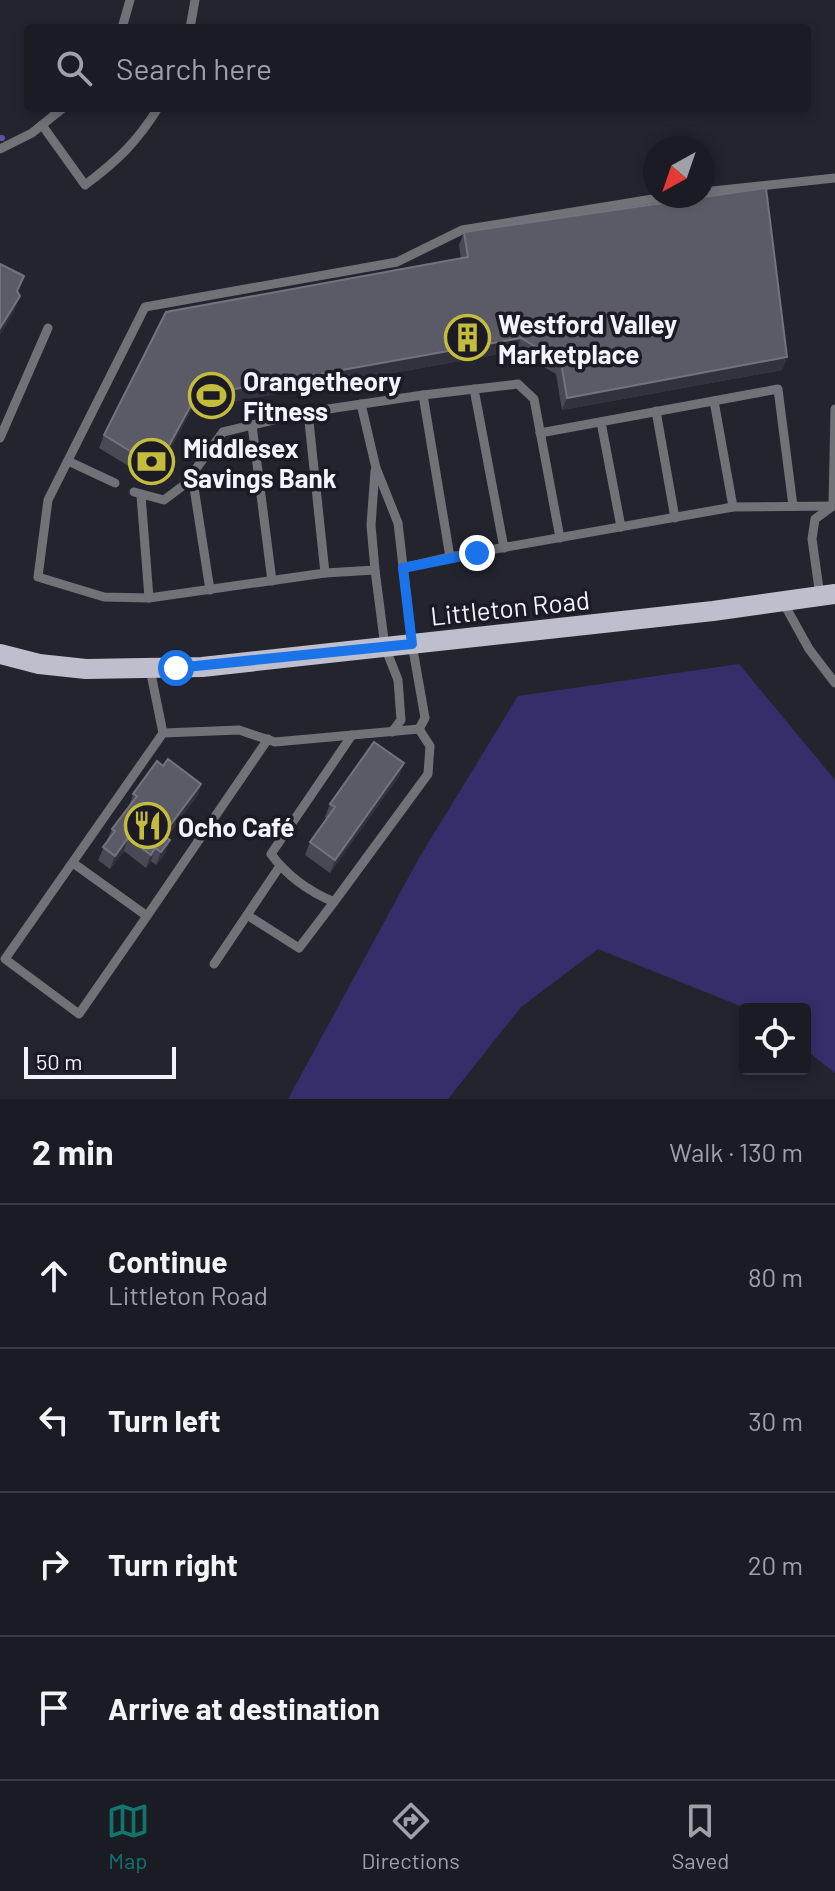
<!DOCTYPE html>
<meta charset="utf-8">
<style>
:root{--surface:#1b1b23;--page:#282830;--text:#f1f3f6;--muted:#a0a1a6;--line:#393941;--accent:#0f766e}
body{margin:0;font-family:Barlow,sans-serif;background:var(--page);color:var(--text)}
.controls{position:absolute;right:24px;bottom:24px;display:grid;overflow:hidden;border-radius:8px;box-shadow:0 4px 12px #0003}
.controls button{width:72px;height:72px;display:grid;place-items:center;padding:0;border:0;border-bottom:2px solid var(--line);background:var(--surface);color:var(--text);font:40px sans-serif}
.compass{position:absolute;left:643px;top:136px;width:72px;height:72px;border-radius:50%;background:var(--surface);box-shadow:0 4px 12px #0003;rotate:220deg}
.scale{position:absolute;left:24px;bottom:20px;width:152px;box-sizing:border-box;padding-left:8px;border:4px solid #f3f3fb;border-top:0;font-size:22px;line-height:28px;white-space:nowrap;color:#f3f3fb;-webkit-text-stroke:6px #1b1a25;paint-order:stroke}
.stop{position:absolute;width:24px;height:24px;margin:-18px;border:6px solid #1a73e8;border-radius:50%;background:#fff}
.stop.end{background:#1a73e8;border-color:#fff;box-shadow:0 2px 8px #0008}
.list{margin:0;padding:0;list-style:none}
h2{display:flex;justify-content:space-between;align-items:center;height:104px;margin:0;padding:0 32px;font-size:34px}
h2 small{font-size:26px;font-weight:400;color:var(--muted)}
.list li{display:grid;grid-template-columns:52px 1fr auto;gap:24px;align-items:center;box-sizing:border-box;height:144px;padding:0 32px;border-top:2px solid var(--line)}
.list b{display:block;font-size:30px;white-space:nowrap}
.list p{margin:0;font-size:26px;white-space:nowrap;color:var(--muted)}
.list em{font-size:26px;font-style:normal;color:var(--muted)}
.icon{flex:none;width:44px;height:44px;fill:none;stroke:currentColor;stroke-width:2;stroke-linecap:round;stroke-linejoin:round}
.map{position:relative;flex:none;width:835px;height:1099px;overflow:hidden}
.search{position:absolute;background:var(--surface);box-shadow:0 4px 12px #0003;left:24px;right:24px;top:24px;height:88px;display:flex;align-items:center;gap:20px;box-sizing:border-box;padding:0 28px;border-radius:8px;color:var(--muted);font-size:30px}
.sheet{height:680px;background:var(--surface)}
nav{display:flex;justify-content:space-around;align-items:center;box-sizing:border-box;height:112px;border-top:2px solid var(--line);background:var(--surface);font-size:22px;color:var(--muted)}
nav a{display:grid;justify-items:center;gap:4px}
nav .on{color:var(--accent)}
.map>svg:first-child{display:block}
.green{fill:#362e6a}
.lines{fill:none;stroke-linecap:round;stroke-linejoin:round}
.stream{stroke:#5c54a6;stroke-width:6}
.lane{stroke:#717178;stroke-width:9}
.primary{stroke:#bebecc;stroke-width:20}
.wall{fill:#494955}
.shaded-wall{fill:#32323f}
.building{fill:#5b5b67;stroke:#73737e;stroke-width:2}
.route{stroke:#1a73e8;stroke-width:10}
.labels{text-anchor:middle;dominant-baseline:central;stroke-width:7;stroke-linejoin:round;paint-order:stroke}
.poi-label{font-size:26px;font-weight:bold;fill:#f3f3fb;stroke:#1b1a25;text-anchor:start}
.street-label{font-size:26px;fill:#f3f3fb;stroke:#1b1a25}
</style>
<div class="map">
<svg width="835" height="1099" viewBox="0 0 835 1099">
<rect width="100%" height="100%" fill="#24242f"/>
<path class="green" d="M 739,664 L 835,780 L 835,1073 L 805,1049 L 805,1009 L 748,1009 L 598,949 L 521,1007 L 448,1099 L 288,1099 L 419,858 L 518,696 Z"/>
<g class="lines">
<path class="stream" d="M 0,138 L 2,138"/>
<g class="lane">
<path d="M 122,28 L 130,0"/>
<path d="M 190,28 L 195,0"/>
<path d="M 42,125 L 85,185 C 117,161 137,142 158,108"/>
<path d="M 0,149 L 32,133 L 63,108"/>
<path d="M 703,192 L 835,178"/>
<path d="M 671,196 L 462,230 L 397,262 L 145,307 L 48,500 L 38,577 L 104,597 L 149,598 L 325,573 L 308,412 L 423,395 L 450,557 L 733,507 L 835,506"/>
<path d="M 474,389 L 504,548"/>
<path d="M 423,395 L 518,384 L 534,399 L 560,538"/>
<path d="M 714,401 L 733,507"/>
<path d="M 361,404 L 376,468 L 398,523 L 412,644 L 425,718 L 419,729"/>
<path d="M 656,411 L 675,518"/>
<path d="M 601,422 L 621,527"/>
<path d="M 252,425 L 272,581"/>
<path d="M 540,433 L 778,389 L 793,506"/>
<path d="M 0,438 L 48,328"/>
<path d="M 68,461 L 115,483"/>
<path d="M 375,471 L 371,525 L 375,570 L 385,647 L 398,680 L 401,720 L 392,732"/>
<path d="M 192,475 L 210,590"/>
<path d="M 134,492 L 164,500 L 184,485 L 223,432 L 308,412"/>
<path d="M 141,495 L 149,598"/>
<path d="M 403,568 L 450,557"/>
<path d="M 325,573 L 375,570"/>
<path d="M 820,596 L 812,539 L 815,519 L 833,506 L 835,409"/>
<path d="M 783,602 L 809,649 L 835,683"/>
<path d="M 163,733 L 239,730 L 275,742 L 419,729"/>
<path d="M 352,735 L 271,854 C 287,876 308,891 334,902 L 428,774 L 430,746 L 419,729"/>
<path d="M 73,863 L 147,916 L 268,739"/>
<path d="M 280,866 L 247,915 L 299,948 L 334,902"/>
<path d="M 147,916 L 79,1014 L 5,959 L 163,733 L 150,669"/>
<path d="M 214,964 L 247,915"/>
</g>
<path class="primary" d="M 0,654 L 39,664 L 86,669 L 202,667 L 713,611 L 835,594"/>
</g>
<g class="wall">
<path d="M 464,232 L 787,357 L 782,370 L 562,410 L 556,374 L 516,351 L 192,409 L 155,477 L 130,467 L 99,448 L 104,435 L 461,259 L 459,245 Z"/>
<path d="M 404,763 L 399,776 L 330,873 L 305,855 L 310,842 L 327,818 L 325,817 L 330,804 Z"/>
<path d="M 163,766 L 201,784 L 197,796 L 166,838 L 170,840 L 165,853 L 156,865 L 151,861 L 146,868 L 124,851 L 110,869 L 98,860 L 112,829 L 129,807 L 133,794 Z"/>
</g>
<g class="shaded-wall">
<path d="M 20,296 L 14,312 L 0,335 L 0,328 Z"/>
<path d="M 521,338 L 516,351 L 192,409 L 155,477 L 159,464 L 196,396 Z"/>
<path d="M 787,357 L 782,370 L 562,410 L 567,398 Z"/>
<path d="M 404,763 L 399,776 L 330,873 L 335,860 Z"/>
<path d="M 201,784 L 197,796 L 158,848 L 163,835 Z"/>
<path d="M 128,838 L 124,851 L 110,869 L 115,856 Z"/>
<path d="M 170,840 L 165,853 L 156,865 L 161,852 Z"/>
<path d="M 155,848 L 151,861 L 146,868 L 151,855 Z"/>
</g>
<g class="building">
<path d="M 766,188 L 787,357 L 567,398 L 561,362 L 521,338 L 196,396 L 159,464 L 135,454 L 104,435 L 166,312 L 468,257 L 464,232 Z"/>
<path d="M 0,264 L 24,276 L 17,291 L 20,296 L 0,328 Z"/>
<path d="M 374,742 L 404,763 L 335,860 L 310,842 L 335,807 L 330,804 Z"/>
<path d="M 168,759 L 201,784 L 163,835 L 170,840 L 161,852 L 155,848 L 151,855 L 128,838 L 115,856 L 103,847 L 115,831 L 112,829 L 137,796 L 133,794 L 157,761 L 163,766 Z"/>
</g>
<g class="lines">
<path class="route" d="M 176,668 L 412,644 L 403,568 L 477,553"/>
</g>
<defs>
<symbol id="building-ring" viewBox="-11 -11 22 22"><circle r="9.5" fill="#1b1a25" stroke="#c4bc3d" stroke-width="1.5"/><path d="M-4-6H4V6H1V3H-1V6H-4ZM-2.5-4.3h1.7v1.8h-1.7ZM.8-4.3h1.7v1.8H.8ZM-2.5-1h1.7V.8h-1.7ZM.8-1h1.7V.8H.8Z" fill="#c4bc3d"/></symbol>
<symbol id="stadium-ring" viewBox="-11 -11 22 22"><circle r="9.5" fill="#1b1a25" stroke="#c4bc3d" stroke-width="1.5"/><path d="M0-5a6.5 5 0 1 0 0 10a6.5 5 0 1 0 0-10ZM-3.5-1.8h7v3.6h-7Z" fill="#c4bc3d"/></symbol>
<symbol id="bank-ring" viewBox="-11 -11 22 22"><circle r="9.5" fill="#1b1a25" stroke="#c4bc3d" stroke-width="1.5"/><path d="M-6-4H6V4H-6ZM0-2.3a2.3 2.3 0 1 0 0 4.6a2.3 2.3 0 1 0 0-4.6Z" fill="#c4bc3d"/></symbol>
<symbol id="restaurant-ring" viewBox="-11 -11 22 22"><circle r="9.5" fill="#1b1a25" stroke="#c4bc3d" stroke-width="1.5"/><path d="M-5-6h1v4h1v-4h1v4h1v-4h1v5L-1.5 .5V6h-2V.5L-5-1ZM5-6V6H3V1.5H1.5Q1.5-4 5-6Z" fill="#c4bc3d"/></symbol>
</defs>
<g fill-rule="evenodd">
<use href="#building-ring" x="442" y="312" width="51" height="51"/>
<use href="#stadium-ring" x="186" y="370" width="51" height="51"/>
<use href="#bank-ring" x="126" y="436" width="51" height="51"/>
<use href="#restaurant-ring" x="122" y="800" width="51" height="51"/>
</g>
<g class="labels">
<g class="poi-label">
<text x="498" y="323">Westford Valley<tspan x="498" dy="30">Marketplace</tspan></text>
<text x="243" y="380">Orangetheory<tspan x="243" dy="30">Fitness</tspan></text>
<text x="183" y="447">Middlesex<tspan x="183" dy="30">Savings Bank</tspan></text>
<text x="178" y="826">Ocho Café</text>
</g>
<g class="street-label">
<text transform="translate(510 607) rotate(-6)">Littleton Road</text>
</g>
</g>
</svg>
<div class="controls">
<button><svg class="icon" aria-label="locate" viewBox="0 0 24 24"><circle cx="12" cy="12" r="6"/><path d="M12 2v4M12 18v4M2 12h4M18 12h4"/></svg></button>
</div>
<svg class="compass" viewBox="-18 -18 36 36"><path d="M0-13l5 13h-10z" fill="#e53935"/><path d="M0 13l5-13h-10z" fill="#a0a1a6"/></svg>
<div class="scale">50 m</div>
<div class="stop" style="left:176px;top:668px"></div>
<div class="stop end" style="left:477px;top:553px"></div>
<div class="search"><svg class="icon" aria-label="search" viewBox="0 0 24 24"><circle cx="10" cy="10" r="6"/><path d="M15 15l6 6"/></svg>Search here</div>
</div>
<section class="sheet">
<h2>2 min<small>Walk · 130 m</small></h2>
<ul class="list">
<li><svg class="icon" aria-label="ahead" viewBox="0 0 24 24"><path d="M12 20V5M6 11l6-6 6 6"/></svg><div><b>Continue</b><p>Littleton Road</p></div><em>80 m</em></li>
<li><svg class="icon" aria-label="left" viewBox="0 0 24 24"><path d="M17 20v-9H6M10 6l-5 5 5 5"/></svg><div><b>Turn left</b></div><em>30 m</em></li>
<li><svg class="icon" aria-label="right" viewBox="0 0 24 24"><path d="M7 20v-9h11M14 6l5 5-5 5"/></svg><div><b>Turn right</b></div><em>20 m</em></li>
<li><svg class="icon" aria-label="arrive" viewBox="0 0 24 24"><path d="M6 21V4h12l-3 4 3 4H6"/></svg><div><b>Arrive at destination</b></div></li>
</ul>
</section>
<nav>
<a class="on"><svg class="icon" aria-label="map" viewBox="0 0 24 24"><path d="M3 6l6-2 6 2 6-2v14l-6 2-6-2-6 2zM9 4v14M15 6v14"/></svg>Map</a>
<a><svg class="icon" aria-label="directions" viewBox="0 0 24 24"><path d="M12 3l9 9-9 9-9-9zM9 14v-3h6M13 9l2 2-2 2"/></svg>Directions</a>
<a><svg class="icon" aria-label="saved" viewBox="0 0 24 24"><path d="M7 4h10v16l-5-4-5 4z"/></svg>Saved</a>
</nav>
